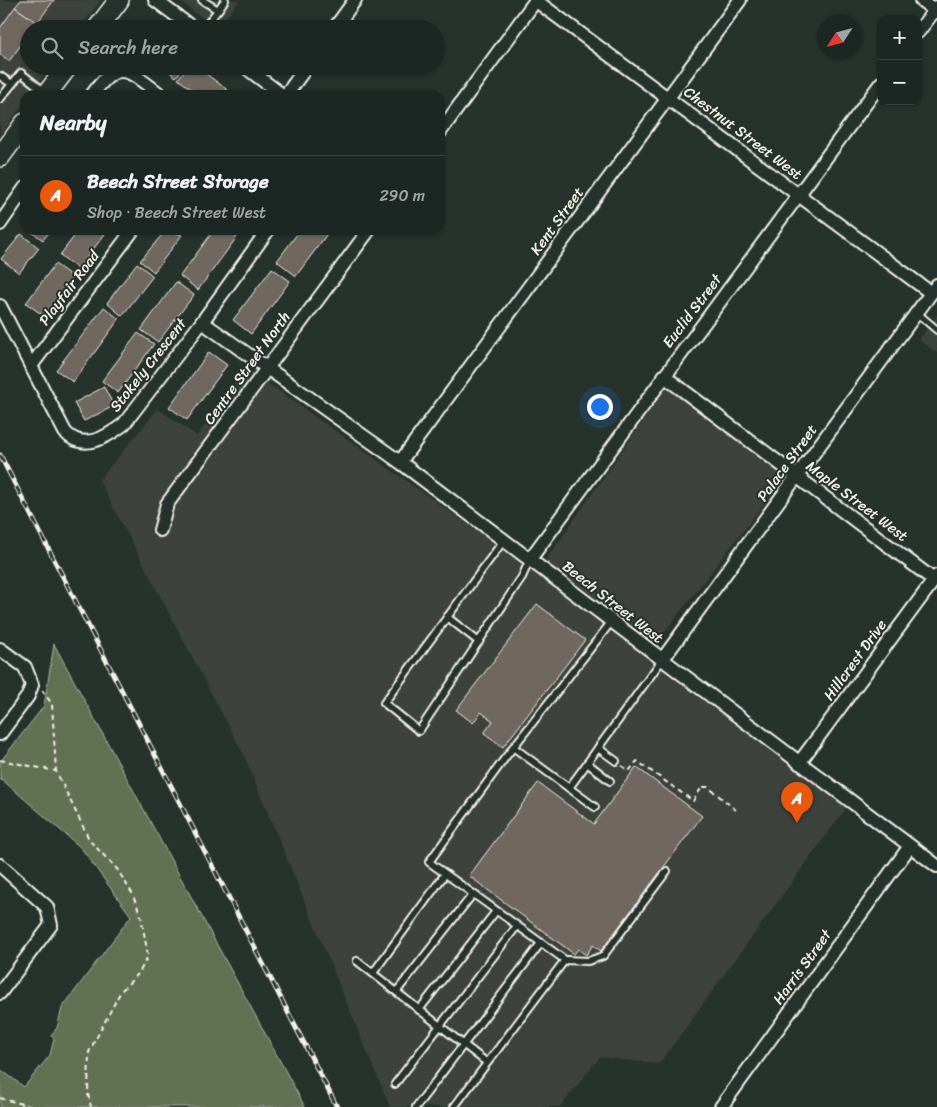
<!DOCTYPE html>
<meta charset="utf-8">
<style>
:root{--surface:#1c2622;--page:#29322f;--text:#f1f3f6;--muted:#a0a5a5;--line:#3a4340;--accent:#ea580c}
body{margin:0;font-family:Sriracha,sans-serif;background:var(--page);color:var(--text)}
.controls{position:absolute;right:15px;top:15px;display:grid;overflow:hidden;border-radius:10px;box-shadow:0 1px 4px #0004}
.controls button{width:45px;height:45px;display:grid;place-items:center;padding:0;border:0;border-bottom:1px solid var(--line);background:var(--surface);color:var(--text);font:25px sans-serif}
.compass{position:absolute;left:817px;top:15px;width:45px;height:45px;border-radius:50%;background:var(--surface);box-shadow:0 1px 4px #0004;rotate:234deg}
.you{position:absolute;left:599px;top:406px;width:18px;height:18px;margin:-12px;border:4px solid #fff;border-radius:50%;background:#1a73e8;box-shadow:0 0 0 8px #1a73e833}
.badge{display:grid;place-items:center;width:32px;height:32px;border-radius:50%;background:var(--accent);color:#fff;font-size:16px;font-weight:700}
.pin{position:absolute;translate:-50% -41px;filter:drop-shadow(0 1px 2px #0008)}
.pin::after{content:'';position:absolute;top:26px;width:18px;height:15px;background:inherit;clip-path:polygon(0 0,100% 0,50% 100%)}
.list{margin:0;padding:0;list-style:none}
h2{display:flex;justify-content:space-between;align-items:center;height:65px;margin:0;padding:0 20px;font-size:21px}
h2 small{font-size:16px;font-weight:400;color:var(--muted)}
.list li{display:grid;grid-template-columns:32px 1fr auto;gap:15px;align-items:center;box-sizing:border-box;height:80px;padding:0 20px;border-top:1px solid var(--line)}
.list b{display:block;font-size:19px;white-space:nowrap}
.list p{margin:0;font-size:16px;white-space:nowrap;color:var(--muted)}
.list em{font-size:16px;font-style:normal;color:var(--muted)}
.icon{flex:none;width:28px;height:28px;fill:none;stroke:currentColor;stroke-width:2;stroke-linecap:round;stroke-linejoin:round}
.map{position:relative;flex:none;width:937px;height:1107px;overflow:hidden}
.search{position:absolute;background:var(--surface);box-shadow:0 1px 4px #0004;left:20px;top:20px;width:425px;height:55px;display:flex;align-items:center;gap:12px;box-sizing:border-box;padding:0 18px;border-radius:28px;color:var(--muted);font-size:19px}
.panel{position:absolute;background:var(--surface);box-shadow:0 1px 4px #0004;left:20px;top:90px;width:425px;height:145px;border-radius:15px}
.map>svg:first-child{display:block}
.built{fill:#3c433c}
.green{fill:#647153;stroke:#acb19e}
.building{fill:#706760;stroke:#f4f1e8}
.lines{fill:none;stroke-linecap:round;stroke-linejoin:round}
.service-casing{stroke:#f4f1e8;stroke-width:10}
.minor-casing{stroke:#f4f1e8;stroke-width:16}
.primary-casing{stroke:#f4f1e8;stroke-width:22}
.path{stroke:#f4f1e8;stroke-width:2;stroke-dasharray:5 4;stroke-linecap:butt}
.service{stroke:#26332d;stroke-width:6}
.minor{stroke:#26332d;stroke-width:12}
.primary{stroke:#26332d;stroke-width:19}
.rail-casing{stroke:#f4f1e8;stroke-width:5}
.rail{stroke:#26332d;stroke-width:3;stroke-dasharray:9;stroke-linecap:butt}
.labels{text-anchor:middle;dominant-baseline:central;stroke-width:4;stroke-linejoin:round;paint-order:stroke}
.street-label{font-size:15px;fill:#f4f1e8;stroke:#26332d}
</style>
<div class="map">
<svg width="937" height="1107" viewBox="0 0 937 1107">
<rect width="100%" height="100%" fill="#26332d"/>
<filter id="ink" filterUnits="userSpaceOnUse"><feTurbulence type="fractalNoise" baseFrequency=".02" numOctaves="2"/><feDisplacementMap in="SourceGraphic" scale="10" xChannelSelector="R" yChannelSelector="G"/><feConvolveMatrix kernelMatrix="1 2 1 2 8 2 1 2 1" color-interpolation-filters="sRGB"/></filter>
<g filter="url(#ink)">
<g class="built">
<path d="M 0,0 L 101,0 L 79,29 L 29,29 L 29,66 L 51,66 L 30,95 L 25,95 L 25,102 L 0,135 Z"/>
<path d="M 178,0 L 239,0 L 218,29 Z"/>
<path d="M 937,315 L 937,353 L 919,340 Z"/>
<path d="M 246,368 L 537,573 L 666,388 L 785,477 L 645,657 L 846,808 L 659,1064 L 600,1057 L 560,1107 L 390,1107 L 244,755 L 99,480 L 158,409 L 197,436 Z"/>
</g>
<path class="green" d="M 54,644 L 305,1107 L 0,1107 L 0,1069 L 24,1087 L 50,1055 L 54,1039 L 51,1035 L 57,1028 L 62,1008 L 131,916 L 81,848 L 0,778 L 0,762 L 44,706 Z"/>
<g class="building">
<path d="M 21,0 L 54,0 L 37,23 L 15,7 Z"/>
<path d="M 15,7 L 37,23 L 33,29 L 29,29 L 29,34 L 9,61 L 0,54 L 0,28 Z"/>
<path d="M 162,66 L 185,66 L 176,77 Z"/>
<path d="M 188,66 L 196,66 L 234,95 L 199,95 L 178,79 Z"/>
<path d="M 29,230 L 51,230 L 43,240 Z"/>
<path d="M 79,230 L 108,230 L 78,269 L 60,255 Z"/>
<path d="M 166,230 L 182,235 L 154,272 L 140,261 Z"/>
<path d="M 214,230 L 242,230 L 198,290 L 180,276 Z"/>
<path d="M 300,230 L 330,230 L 296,276 L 277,261 Z"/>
<path d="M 21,234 L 39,248 L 19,273 L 1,259 Z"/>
<path d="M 137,263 L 153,276 L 122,316 L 107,303 Z"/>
<path d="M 55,264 L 73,277 L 44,316 L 26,303 Z"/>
<path d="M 272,268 L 290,281 L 251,334 L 233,320 Z"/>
<path d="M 176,282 L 194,295 L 158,342 L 141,330 Z"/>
<path d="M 104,307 L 119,319 L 73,382 L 56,370 Z"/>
<path d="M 138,333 L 154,344 L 118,393 L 102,381 Z"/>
<path d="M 209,352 L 227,365 L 187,420 L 169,407 Z"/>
<path d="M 104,387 L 114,406 L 84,421 L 74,403 Z"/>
<path d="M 537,604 L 585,640 L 503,747 L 484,733 L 493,721 L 481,712 L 473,723 L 456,710 Z"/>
<path d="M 636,767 L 702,816 L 601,951 L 593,945 L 586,955 L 578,949 L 574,954 L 469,876 L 538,783 L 594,824 Z"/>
</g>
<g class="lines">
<defs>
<g id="service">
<path d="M 202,0 L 218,10 L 203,29"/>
<path d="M 218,10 L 225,0"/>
<path d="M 0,76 L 12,84"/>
<path d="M 0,99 L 21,73 L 45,92"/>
<path d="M 917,313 L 937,330"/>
<path d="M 504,540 L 384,703 L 419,731 L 522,577 L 530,559"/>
<path d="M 447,617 L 479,642"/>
<path d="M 513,747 L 595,807"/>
<path d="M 598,748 L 616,761"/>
<path d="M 587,763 L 610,781"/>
<path d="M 569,788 L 662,660"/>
<path d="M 565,960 L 588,961 L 603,956 L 667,871"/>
<path d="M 357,961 L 486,1062"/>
<path d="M 373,973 L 445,874"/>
<path d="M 397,991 L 473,894"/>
<path d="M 419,1010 L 496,911"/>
<path d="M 395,1084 L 517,926"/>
<path d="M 416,1107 L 541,943"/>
<path d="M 454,1107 L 565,960 L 429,862 L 505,758 L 612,621"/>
</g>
<g id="minor">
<path d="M 155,0 L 194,29"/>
<path d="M 535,0 L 931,293"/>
<path d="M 921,0 L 937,12"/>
<path d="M 334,29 L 355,0"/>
<path d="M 918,32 L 937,7"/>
<path d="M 244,66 L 282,95"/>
<path d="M 92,95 C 120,56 128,71 161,95"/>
<path d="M 286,95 L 307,66"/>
<path d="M 440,132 L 536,0"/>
<path d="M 0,224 L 25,188"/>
<path d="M 0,306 L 65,432 C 83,452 107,437 124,424 L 202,322 L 268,230"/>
<path d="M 202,322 L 400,462 L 937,866"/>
<path d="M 31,366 L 133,230"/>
<path d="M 664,376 L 934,580"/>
<path d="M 400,462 L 740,0"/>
<path d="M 160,530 L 167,504 L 369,230"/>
<path d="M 530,559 L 881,83"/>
<path d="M 0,649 L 25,667 L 32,685 L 28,696 L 0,734"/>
<path d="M 662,660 L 937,285"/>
<path d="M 799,763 L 937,576"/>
<path d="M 0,865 L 47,907 L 51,925 L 0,993"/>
<path d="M 721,1107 L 910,846"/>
</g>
<g id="primary">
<path d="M 97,29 L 119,0"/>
<path d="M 46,95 L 68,66"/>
<path d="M 0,157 L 25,123"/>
</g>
</defs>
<use href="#service" class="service-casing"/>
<use href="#minor" class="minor-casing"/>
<use href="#primary" class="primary-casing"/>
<g class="path">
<path d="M 42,690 L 52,704 L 56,771"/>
<path d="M 0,760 L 56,771 L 90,841 L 117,869 L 132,893 L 141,916 L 148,956 L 139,973 L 121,991 L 89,1052 L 88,1094 L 91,1107"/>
<path d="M 622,766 L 629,771 L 637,761 L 693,801 L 702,787 L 708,787 L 736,810"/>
<path d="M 0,1098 L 33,1107"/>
</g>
<use href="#service" class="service"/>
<use href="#minor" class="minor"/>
<use href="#primary" class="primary"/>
<defs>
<path id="rail" d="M 0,455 L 337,1107"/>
</defs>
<use href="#rail" class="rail-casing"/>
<use href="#rail" class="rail"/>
</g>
</g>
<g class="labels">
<g class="street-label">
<text transform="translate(743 133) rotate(37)">Chestnut Street West</text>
<text transform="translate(557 221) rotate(-54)">Kent Street</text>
<text transform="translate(69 288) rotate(-53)">Playfair Road</text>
<text transform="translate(692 311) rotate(-53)">Euclid Street</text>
<text transform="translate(148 365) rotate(-52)">Stokely Crescent</text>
<text transform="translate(247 368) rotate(-54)">Centre Street North</text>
<text transform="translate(787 463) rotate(-54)">Palace Street</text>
<text transform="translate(857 501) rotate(37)">Maple Street West</text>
<text transform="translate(613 602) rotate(38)">Beech Street West</text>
<text transform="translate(855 660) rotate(-54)">Hillcrest Drive</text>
<text transform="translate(802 967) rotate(-54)">Harris Street</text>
</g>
</g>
</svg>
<div class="controls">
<button>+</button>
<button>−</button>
</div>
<svg class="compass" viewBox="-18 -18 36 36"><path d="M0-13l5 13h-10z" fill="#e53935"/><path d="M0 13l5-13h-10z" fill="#a0a5a5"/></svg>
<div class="you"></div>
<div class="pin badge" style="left:797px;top:823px">A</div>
<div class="search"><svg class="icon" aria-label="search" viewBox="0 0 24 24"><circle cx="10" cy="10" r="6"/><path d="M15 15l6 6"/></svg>Search here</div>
<section class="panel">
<h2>Nearby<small></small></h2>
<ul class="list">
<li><span class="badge">A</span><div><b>Beech Street Storage</b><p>Shop · Beech Street West</p></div><em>290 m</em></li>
</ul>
</section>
</div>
